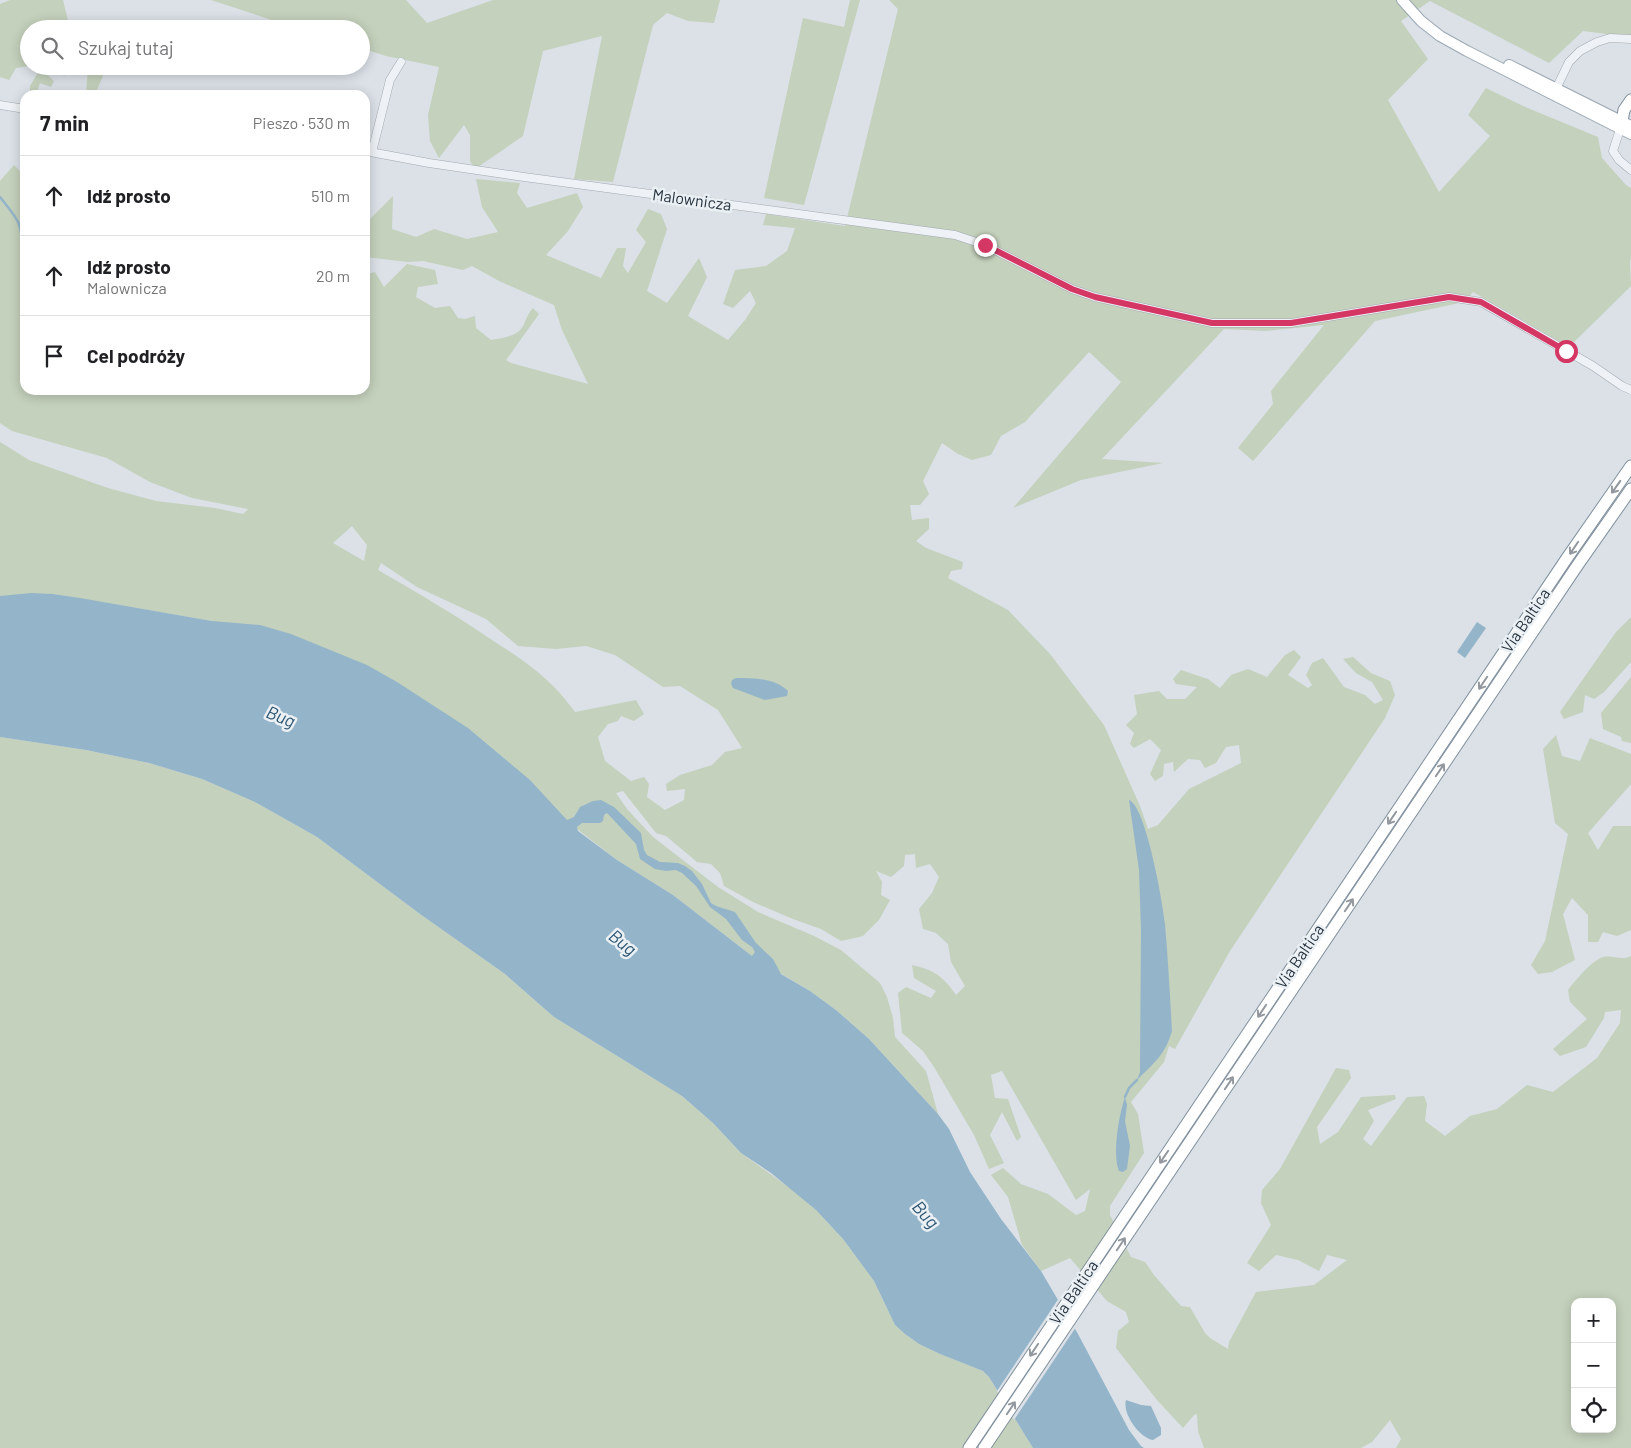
<!DOCTYPE html>
<html lang="pl">
<meta charset="utf-8">
<style>
:root{--surface:#fff;--page:#f6f6f6;--text:#202124;--muted:#757577;--line:#e0e0e0}
body{margin:0;font-family:Barlow,sans-serif;background:var(--page);color:var(--text)}
.controls{position:absolute;right:15px;bottom:15px;display:grid;overflow:hidden;border-radius:10px;box-shadow:0 2px 12px #0003}
.controls button{width:45px;height:45px;display:grid;place-items:center;padding:0;border:0;border-bottom:1px solid var(--line);background:var(--surface);color:var(--text);font:25px sans-serif}
.stop{position:absolute;width:15px;height:15px;margin:-11px;border:4px solid #d53765;border-radius:50%;background:#fff}
.stop.end{background:#d53765;border-color:#fff;box-shadow:0 1px 5px #0008}
.list{margin:0;padding:0;list-style:none}
h2{display:flex;justify-content:space-between;align-items:center;height:65px;margin:0;padding:0 20px;font-size:21px}
h2 small{font-size:16px;font-weight:400;color:var(--muted)}
.list li{display:grid;grid-template-columns:32px 1fr auto;gap:15px;align-items:center;box-sizing:border-box;height:80px;padding:0 20px;border-top:1px solid var(--line)}
.list b{display:block;font-size:19px;white-space:nowrap}
.list p{margin:0;font-size:16px;white-space:nowrap;color:var(--muted)}
.list em{font-size:16px;font-style:normal;color:var(--muted)}
.icon{flex:none;width:28px;height:28px;fill:none;stroke:currentColor;stroke-width:2;stroke-linecap:round;stroke-linejoin:round}
.map{position:relative;flex:none;width:1631px;height:1448px;overflow:hidden}
.search{position:absolute;background:var(--surface);box-shadow:0 2px 12px #0003;left:20px;top:20px;width:350px;height:55px;display:flex;align-items:center;gap:12px;box-sizing:border-box;padding:0 18px;border-radius:28px;color:var(--muted);font-size:19px}
.panel{position:absolute;background:var(--surface);box-shadow:0 2px 12px #0003;left:20px;top:90px;width:350px;height:305px;border-radius:15px}
.map>svg:first-child{display:block}
.green{fill:#c4d1bc;fill-rule:evenodd}
.water{fill:#94b5c9;fill-rule:evenodd}
.pier{fill:#dbe1e7}
.lines{fill:none;stroke-linecap:round;stroke-linejoin:round}
.stream{stroke:#94b5c9;stroke-width:2.5}
.minor-casing{stroke:#a1a9b1;stroke-width:9}
.major-casing{stroke:#9aa7b3;stroke-width:12}
.highway-casing{stroke:#82919e;stroke-width:13}
.minor{stroke:#eef1f5;stroke-width:8}
.major{stroke:#fff;stroke-width:10}
.highway{stroke:#fff;stroke-width:11}
.oneway{stroke:#92989e}
.route{stroke:#d53765;stroke-width:6}
.labels{text-anchor:middle;dominant-baseline:central;stroke-width:5;stroke-linejoin:round;paint-order:stroke}
.street-label{font-size:16px;fill:#25313d;stroke:#eaf0f4}
.water-label{font-size:18px;font-style:italic;fill:#2d5673;stroke:#eaf0f4}
</style>
<div class="map">
<svg width="1631" height="1448" viewBox="0 0 1631 1448">
<rect width="100%" height="100%" fill="#dbe1e7"/>
<g class="green">
<path d="M 10,0 L 63,0 L 70,29 L 29,29 L 29,66 L 16,68 L 9,80 L 0,77 L 0,4 Z"/>
<path d="M 211,0 L 406,0 L 427,23 L 493,0 L 720,0 L 714,23 L 688,21 L 667,13 L 653,25 L 613,182 L 574,179 L 602,36 L 543,51 L 523,136 L 475,169 L 470,161 L 470,135 L 464,125 L 439,158 L 430,141 L 428,115 L 439,67 L 386,56 L 361,48 L 361,29 L 299,29 Z"/>
<path d="M 850,0 L 860,0 L 804,205 L 764,198 L 803,18 L 844,27 Z"/>
<path d="M 889,0 L 1631,0 L 1631,37 L 1583,31 L 1549,63 L 1430,1 L 1401,21 L 1428,59 L 1388,100 L 1439,192 L 1490,136 L 1468,115 L 1486,88 L 1523,106 L 1598,137 L 1602,158 L 1626,185 L 1631,188 L 1631,259 L 1630,261 L 1631,286 L 1569,347 L 1473,292 L 1464,302 L 1375,321 L 1253,461 L 1238,448 L 1273,404 L 1271,391 L 1324,325 L 1265,331 L 1224,329 L 1102,459 L 1163,463 L 1081,480 L 1013,508 L 1121,382 L 1089,352 L 1025,422 L 1001,436 L 991,455 L 972,460 L 958,454 L 942,443 L 923,481 L 929,494 L 920,505 L 910,505 L 912,520 L 929,518 L 929,529 L 916,541 L 926,548 L 963,562 L 962,569 L 951,571 L 948,578 L 1008,610 L 1050,654 L 1104,725 L 1140,806 L 1148,829 L 1158,825 L 1189,789 L 1241,763 L 1239,745 L 1226,747 L 1216,763 L 1205,768 L 1200,760 L 1188,759 L 1174,772 L 1173,762 L 1164,764 L 1163,776 L 1155,781 L 1150,774 L 1161,750 L 1150,739 L 1134,748 L 1130,744 L 1134,733 L 1126,725 L 1137,714 L 1134,695 L 1159,691 L 1167,699 L 1185,699 L 1197,687 L 1176,684 L 1173,679 L 1181,670 L 1208,679 L 1220,688 L 1231,675 L 1248,669 L 1267,677 L 1285,655 L 1294,650 L 1301,657 L 1288,675 L 1308,688 L 1312,685 L 1306,675 L 1312,663 L 1323,658 L 1344,687 L 1365,695 L 1375,704 L 1383,700 L 1372,682 L 1356,673 L 1343,659 L 1353,657 L 1371,673 L 1390,681 L 1395,695 L 1385,718 L 1230,951 L 1175,1049 L 1169,1046 L 1164,1062 L 1131,1102 L 1138,1114 L 1144,1153 L 1110,1206 L 1110,1215 L 1131,1257 L 1145,1262 L 1154,1275 L 1181,1306 L 1190,1307 L 1205,1333 L 1210,1338 L 1228,1349 L 1229,1342 L 1256,1292 L 1314,1285 L 1347,1260 L 1327,1255 L 1319,1271 L 1298,1260 L 1276,1255 L 1259,1271 L 1247,1263 L 1271,1225 L 1261,1203 L 1262,1190 L 1280,1169 L 1336,1068 L 1349,1070 L 1351,1078 L 1317,1127 L 1320,1144 L 1338,1132 L 1361,1097 L 1395,1095 L 1396,1099 L 1368,1110 L 1374,1121 L 1363,1139 L 1371,1146 L 1407,1097 L 1424,1096 L 1427,1104 L 1425,1121 L 1445,1136 L 1470,1116 L 1497,1109 L 1527,1085 L 1553,1092 L 1597,1058 L 1620,1023 L 1621,1010 L 1605,1012 L 1604,1018 L 1586,1047 L 1560,1056 L 1553,1049 L 1587,1019 L 1570,1002 L 1568,990 C 1575,981 1592,960 1603,957 C 1613,955 1622,961 1631,956 L 1631,1448 L 1396,1448 L 1401,1439 L 1390,1420 L 1372,1442 L 1361,1448 L 1204,1448 L 1198,1431 L 1197,1414 L 1194,1415 L 1183,1428 L 1157,1400 L 1116,1348 L 1118,1331 L 1129,1322 L 1126,1312 L 1107,1301 L 1070,1258 L 1041,1271 L 1022,1245 L 1008,1197 L 991,1175 L 1003,1168 L 1021,1184 L 1048,1194 L 1076,1215 L 1085,1211 L 1090,1189 L 1076,1200 L 1002,1071 L 991,1075 L 995,1098 L 1008,1099 L 1021,1137 L 1017,1141 L 1002,1112 L 990,1135 L 1004,1163 L 989,1169 L 974,1135 L 934,1067 L 923,1051 L 902,1033 L 898,993 L 906,987 L 931,998 L 936,991 L 914,978 L 912,965 C 934,970 943,976 956,995 L 965,986 L 951,962 L 948,944 L 936,933 L 923,929 L 919,909 L 932,893 L 939,877 L 930,864 L 916,868 L 915,854 L 905,855 L 904,866 L 891,877 L 876,871 L 882,882 L 881,895 L 890,900 L 879,920 L 863,936 L 841,941 L 821,929 L 793,919 L 753,902 L 724,886 L 720,873 L 711,864 L 697,862 L 666,836 L 656,833 L 623,791 L 616,793 L 627,809 L 653,837 L 718,887 L 758,912 L 814,936 L 841,950 L 880,983 L 887,997 L 893,1018 L 895,1037 L 926,1071 L 938,1114 L 869,1039 L 836,1010 L 810,991 L 752,956 L 673,895 L 617,860 L 572,825 L 212,621 L 53,594 L 0,596 L 0,442 L 29,460 L 108,488 L 156,501 L 215,508 L 243,514 L 248,509 L 192,498 L 150,482 L 107,458 L 12,431 L 0,423 L 0,181 L 14,165 L 25,176 L 25,390 L 365,390 L 365,346 L 369,340 L 365,342 L 365,275 L 375,272 L 384,287 L 407,264 L 435,270 L 438,284 L 418,287 L 416,297 L 435,308 L 450,306 L 458,318 L 465,319 L 475,316 L 476,328 L 491,340 C 500,338 515,337 521,329 C 526,323 526,315 533,308 L 539,314 L 506,360 L 511,363 L 588,384 L 562,330 L 554,305 L 499,281 L 472,266 L 463,270 L 423,261 L 408,262 L 365,257 L 365,220 L 369,220 L 393,196 L 392,229 L 416,237 L 434,229 L 467,239 L 498,232 L 482,207 L 476,179 L 520,183 L 517,193 L 527,208 L 577,193 L 583,207 L 568,231 L 546,255 L 601,278 L 617,248 L 626,248 L 623,266 L 628,273 L 646,242 L 636,230 L 648,209 L 661,214 L 667,229 L 647,291 L 667,303 L 699,258 L 707,277 L 688,316 L 728,340 L 745,320 L 756,303 L 750,291 L 733,308 L 723,304 L 735,270 L 766,266 L 787,251 L 795,228 L 763,225 L 766,214 L 845,226 L 898,9 ZM 352,526 L 367,545 L 364,561 L 333,543 ZM 381,563 L 417,587 L 486,619 L 518,646 L 556,649 L 586,646 L 615,655 L 663,687 L 680,686 L 718,710 L 742,748 L 725,752 L 712,765 L 680,775 L 666,784 L 667,791 L 685,789 L 684,800 L 665,810 L 647,797 L 649,784 L 644,777 L 631,781 L 605,761 L 598,737 L 608,724 L 618,721 L 621,716 L 634,721 L 644,714 L 636,700 L 575,712 C 551,679 529,664 495,642 C 457,616 418,593 378,570 ZM 1575,1302 L 1612,1302 L 1612,1429 L 1575,1429 Z"/>
<path d="M 32,66 L 76,66 L 64,76 L 57,68 L 47,74 L 54,81 L 51,87 L 40,83 L 36,95 L 30,95 L 30,86 L 40,69 Z"/>
<path d="M 88,66 L 107,66 L 95,95 L 86,95 Z"/>
<path d="M 1631,617 L 1631,662 L 1604,692 L 1594,699 L 1585,695 L 1583,712 L 1564,719 L 1560,712 L 1616,632 Z"/>
<path d="M 1631,677 L 1631,743 L 1622,741 L 1621,737 L 1603,729 L 1601,713 Z"/>
<path d="M 1556,735 L 1562,756 L 1580,761 L 1590,738 L 1631,754 L 1631,784 L 1588,833 L 1598,850 L 1613,826 L 1631,826 L 1631,930 L 1617,936 L 1603,932 L 1598,942 L 1588,942 L 1588,915 L 1572,898 L 1563,914 L 1575,960 L 1552,972 L 1538,974 L 1531,965 L 1545,941 L 1568,834 L 1555,823 L 1543,749 Z"/>
<path d="M 0,737 L 86,750 L 149,763 L 202,779 L 255,802 L 317,837 L 420,914 L 505,974 L 554,1017 L 682,1096 L 713,1123 L 741,1153 L 794,1191 L 816,1210 L 843,1239 L 874,1281 L 895,1325 L 905,1334 L 919,1344 L 940,1354 L 983,1371 L 989,1377 L 1033,1448 L 0,1448 Z"/>
</g>
<g class="water">
<path d="M 31,593 L 53,594 L 80,598 L 212,621 L 260,625 L 291,634 L 367,665 L 397,682 L 468,728 L 530,780 L 567,820 L 574,817 L 580,807 L 593,801 L 601,800 L 614,807 L 641,833 L 644,850 L 647,855 L 660,862 L 678,863 L 685,866 L 692,871 L 702,884 L 711,903 L 716,906 L 735,912 L 756,943 L 773,959 L 781,974 L 810,991 L 836,1010 L 869,1039 L 938,1114 L 949,1129 L 970,1172 L 1001,1219 L 1041,1271 L 1078,1334 L 1129,1430 L 1141,1446 L 1144,1448 L 1033,1448 L 989,1377 L 983,1371 L 940,1354 L 919,1344 L 905,1334 L 895,1325 L 874,1281 L 843,1239 L 816,1210 L 771,1173 L 741,1153 L 713,1123 L 682,1096 L 554,1017 L 505,974 L 420,914 L 317,837 L 255,802 L 202,779 L 149,763 L 86,750 L 0,737 L 0,596 ZM 607,813 L 636,844 L 640,859 L 655,869 L 666,871 L 676,870 L 682,873 L 696,886 L 710,907 L 726,919 L 742,940 L 752,947 L 755,952 L 752,956 L 673,895 L 617,860 L 578,831 L 577,827 L 582,823 L 600,823 L 603,821 L 604,815 Z"/>
<path d="M 1477,622 L 1486,628 L 1465,658 L 1457,652 Z"/>
<path d="M 736,678 C 754,678 774,678 788,691 L 787,696 L 765,700 L 733,688 L 731,684 L 732,680 Z"/>
<path d="M 1129,800 C 1146,806 1163,904 1165,924 C 1168,959 1170,995 1172,1031 C 1165,1055 1154,1063 1137,1080 L 1140,1072 L 1140,1063 L 1141,931 L 1139,870 Z"/>
<path d="M 1125,1097 L 1127,1105 L 1125,1121 L 1130,1146 L 1127,1169 L 1123,1172 L 1119,1171 C 1112,1153 1119,1115 1125,1097 Z"/>
<path d="M 1126,1400 L 1141,1405 L 1151,1406 L 1161,1428 L 1161,1435 L 1153,1440 C 1140,1438 1122,1414 1126,1400 Z"/>
</g>
<path class="pier" d="M 1059,1298 L 1076,1327 L 1014,1420 L 997,1391 Z"/>
<g class="lines">
<g class="stream">
<path d="M 0,197 C 20,222 21,221 23,253 L 25,256"/>
<path d="M 1125,1097 L 1129,1088 L 1137,1080"/>
</g>
<defs>
<g id="minor">
<path d="M 1554,93 L 1569,62 L 1580,51 L 1597,42 L 1610,38 L 1631,39"/>
<path d="M 0,105 L 25,109"/>
<path d="M 1621,126 L 1613,151 L 1619,160 L 1631,170"/>
<path d="M 365,151 L 429,163 L 524,177 L 955,235 L 985,245 L 1072,289 L 1095,297 L 1212,323 L 1291,323 L 1449,297 L 1481,302 L 1593,366 L 1622,386 L 1631,390"/>
<path d="M 372,152 L 390,80 L 401,62"/>
</g>
<g id="major">
<path d="M 1402,0 L 1421,21 L 1440,36 L 1467,51 L 1631,134"/>
<path d="M 1509,65 L 1631,126"/>
</g>
<g id="highway">
<path d="M 1622,121 L 1624,110 L 1631,100"/>
<path d="M 969,1448 L 1567,558 L 1631,466"/>
<path d="M 984,1448 L 1577,566 L 1631,489"/>
</g>
</defs>
<use href="#minor" class="minor-casing"/>
<use href="#major" class="major-casing"/>
<use href="#highway" class="highway-casing"/>
<use href="#minor" class="minor"/>
<use href="#major" class="major"/>
<use href="#highway" class="highway"/>
</g>
<defs><path id="oneway-shaft" d="M-6 0H5M1.5-3L5.5 0L1.5 3" fill="none" stroke-width="1.6" stroke-linecap="round" stroke-linejoin="round" transform="scale(1.25)"/></defs>
<g class="oneway">
<use href="#oneway-shaft" transform="translate(1616 487) rotate(125)"/>
<use href="#oneway-shaft" transform="translate(1574 548) rotate(124)"/>
<use href="#oneway-shaft" transform="translate(1483 683) rotate(124)"/>
<use href="#oneway-shaft" transform="translate(1440 770) rotate(-56)"/>
<use href="#oneway-shaft" transform="translate(1392 818) rotate(124)"/>
<use href="#oneway-shaft" transform="translate(1349 905) rotate(-56)"/>
<use href="#oneway-shaft" transform="translate(1262 1011) rotate(124)"/>
<use href="#oneway-shaft" transform="translate(1229 1083) rotate(-56)"/>
<use href="#oneway-shaft" transform="translate(1164 1157) rotate(124)"/>
<use href="#oneway-shaft" transform="translate(1121 1244) rotate(-56)"/>
<use href="#oneway-shaft" transform="translate(1034 1350) rotate(124)"/>
<use href="#oneway-shaft" transform="translate(1011 1408) rotate(-56)"/>
</g>
<g class="lines">
<path class="route" d="M 985,245 L 1072,289 L 1095,297 L 1212,323 L 1291,323 L 1449,297 L 1481,302 L 1566,351"/>
</g>
<g class="labels">
<g class="street-label">
<text transform="translate(692 199) rotate(8)">Malownicza</text>
<text transform="translate(1525 620) rotate(-56)">Via Baltica</text>
<text transform="translate(1299 956) rotate(-56)">Via Baltica</text>
<text transform="translate(1073 1292) rotate(-56)">Via Baltica</text>
</g>
<g class="water-label">
<text transform="translate(281 716) rotate(22)">Bug</text>
<text transform="translate(623 942) rotate(39)">Bug</text>
<text transform="translate(926 1214) rotate(48)">Bug</text>
</g>
</g>
</svg>
<div class="controls">
<button>+</button>
<button>−</button>
<button><svg class="icon" aria-label="locate" viewBox="0 0 24 24"><circle cx="12" cy="12" r="6"/><path d="M12 2v4M12 18v4M2 12h4M18 12h4"/></svg></button>
</div>
<div class="stop" style="left:1566px;top:351px"></div>
<div class="stop end" style="left:985px;top:245px"></div>
<div class="search"><svg class="icon" aria-label="search" viewBox="0 0 24 24"><circle cx="10" cy="10" r="6"/><path d="M15 15l6 6"/></svg>Szukaj tutaj</div>
<section class="panel">
<h2>7 min<small>Pieszo · 530 m</small></h2>
<ul class="list">
<li><svg class="icon" aria-label="ahead" viewBox="0 0 24 24"><path d="M12 20V5M6 11l6-6 6 6"/></svg><div><b>Idź prosto</b></div><em>510 m</em></li>
<li><svg class="icon" aria-label="ahead" viewBox="0 0 24 24"><path d="M12 20V5M6 11l6-6 6 6"/></svg><div><b>Idź prosto</b><p>Malownicza</p></div><em>20 m</em></li>
<li><svg class="icon" aria-label="arrive" viewBox="0 0 24 24"><path d="M6 21V4h12l-3 4 3 4H6"/></svg><div><b>Cel podróży</b></div></li>
</ul>
</section>
</div>
